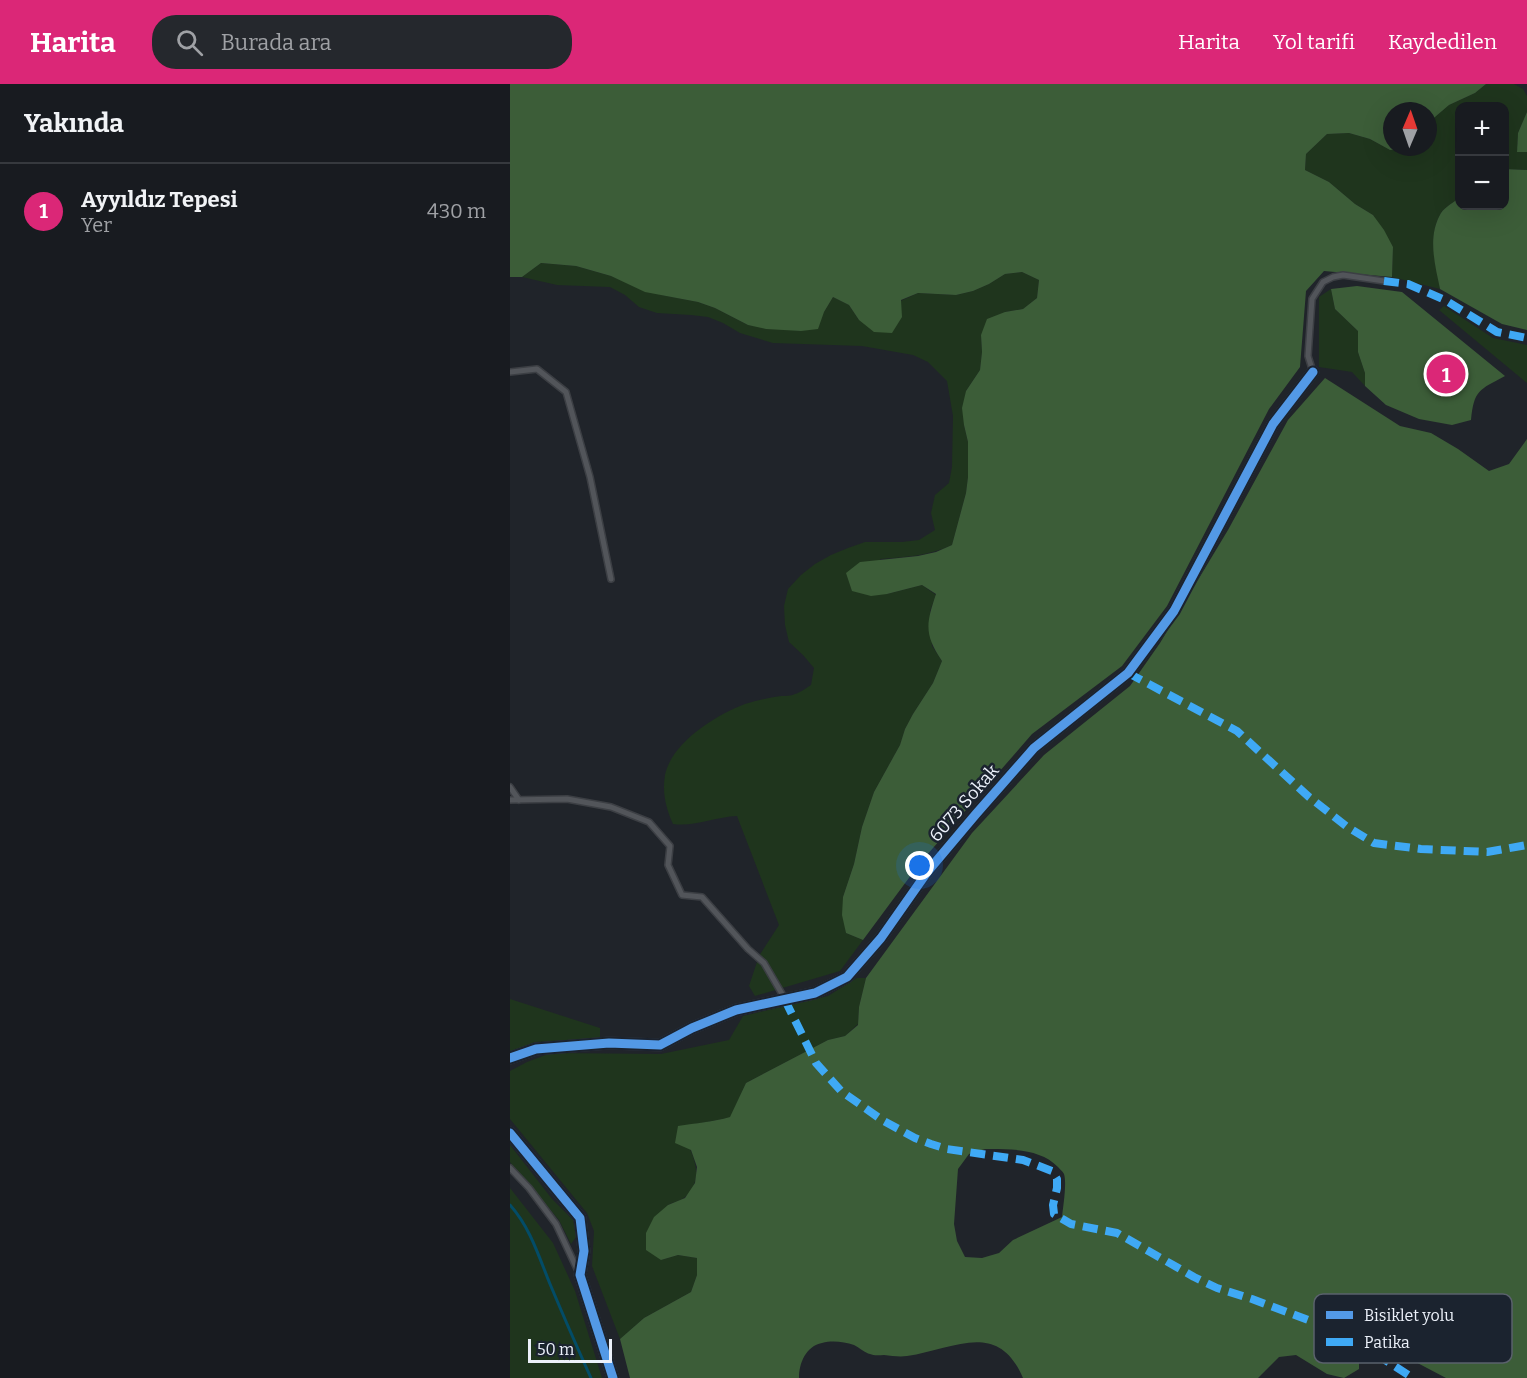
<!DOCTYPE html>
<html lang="tr">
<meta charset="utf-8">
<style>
:root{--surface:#181b20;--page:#25282d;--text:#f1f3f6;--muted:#9fa1a5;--line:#36393e;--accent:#db2777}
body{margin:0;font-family:Bitter,serif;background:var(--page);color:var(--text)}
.controls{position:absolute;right:18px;top:18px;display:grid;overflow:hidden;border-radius:12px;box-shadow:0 6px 24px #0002}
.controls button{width:54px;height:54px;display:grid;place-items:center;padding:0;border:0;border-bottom:2px solid var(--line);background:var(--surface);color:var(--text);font:30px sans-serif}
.compass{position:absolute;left:873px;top:18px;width:54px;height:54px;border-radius:50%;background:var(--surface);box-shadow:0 6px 24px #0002;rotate:2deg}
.scale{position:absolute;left:18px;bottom:15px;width:84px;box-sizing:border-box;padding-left:6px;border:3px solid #ecf1fa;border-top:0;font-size:16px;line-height:21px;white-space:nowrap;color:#ecf1fa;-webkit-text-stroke:4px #1b232f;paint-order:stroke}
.you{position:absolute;left:410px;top:782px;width:21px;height:21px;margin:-15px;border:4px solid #fff;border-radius:50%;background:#1a73e8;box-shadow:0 0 0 9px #1a73e833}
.badge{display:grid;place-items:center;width:39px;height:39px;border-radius:50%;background:var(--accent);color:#fff;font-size:20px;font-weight:700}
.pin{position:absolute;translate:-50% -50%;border:3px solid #fff;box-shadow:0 2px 6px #0006}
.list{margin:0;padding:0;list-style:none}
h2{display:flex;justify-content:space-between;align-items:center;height:78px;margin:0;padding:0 24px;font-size:26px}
h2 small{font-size:20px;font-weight:400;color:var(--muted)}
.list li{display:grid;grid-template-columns:39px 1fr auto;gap:18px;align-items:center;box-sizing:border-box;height:96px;padding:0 24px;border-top:2px solid var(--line)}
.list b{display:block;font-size:22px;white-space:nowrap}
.list p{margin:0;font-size:20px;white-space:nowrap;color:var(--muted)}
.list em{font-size:20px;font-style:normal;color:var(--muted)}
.icon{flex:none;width:33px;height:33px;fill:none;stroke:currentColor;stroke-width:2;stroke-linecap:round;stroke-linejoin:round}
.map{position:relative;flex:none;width:1017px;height:1294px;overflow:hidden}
header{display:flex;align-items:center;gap:36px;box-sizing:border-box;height:84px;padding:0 30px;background:var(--accent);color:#fff}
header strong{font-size:28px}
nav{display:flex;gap:33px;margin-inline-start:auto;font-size:21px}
.search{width:420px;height:54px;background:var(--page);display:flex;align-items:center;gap:15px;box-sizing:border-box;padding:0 21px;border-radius:24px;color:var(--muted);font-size:22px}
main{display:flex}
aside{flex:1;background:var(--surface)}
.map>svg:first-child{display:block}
.green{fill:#1f351d}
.forest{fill:#3c5d38;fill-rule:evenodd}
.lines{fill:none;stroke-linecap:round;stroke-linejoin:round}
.stream{stroke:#034c67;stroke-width:3}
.service-casing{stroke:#3c3f44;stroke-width:8}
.minor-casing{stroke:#3c3f44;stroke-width:13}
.service{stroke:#52555a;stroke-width:5}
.minor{stroke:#52555a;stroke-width:10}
.quiet{stroke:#3fa9f5;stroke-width:8;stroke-dasharray:15 8;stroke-linecap:butt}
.cycleway-casing{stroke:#1b232f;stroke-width:13}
.cycleway{stroke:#5399e6;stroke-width:9}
.labels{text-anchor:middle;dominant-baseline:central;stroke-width:5;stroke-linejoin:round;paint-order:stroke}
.street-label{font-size:18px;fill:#ecf1fa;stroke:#1b232f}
.key{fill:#1b232f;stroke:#5a616c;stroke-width:1.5}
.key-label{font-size:16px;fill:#ecf1fa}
</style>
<header>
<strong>Harita</strong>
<div class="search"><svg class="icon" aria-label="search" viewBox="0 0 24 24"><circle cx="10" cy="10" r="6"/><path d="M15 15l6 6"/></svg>Burada ara</div>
<nav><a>Harita</a><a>Yol tarifi</a><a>Kaydedilen</a></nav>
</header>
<main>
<aside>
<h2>Yakında<small></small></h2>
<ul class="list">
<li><span class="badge">1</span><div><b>Ayyıldız Tepesi</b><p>Yer</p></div><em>430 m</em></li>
</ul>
</aside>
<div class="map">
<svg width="1017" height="1294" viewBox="0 0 1017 1294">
<rect width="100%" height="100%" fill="#20242a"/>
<g class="green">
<path d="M 976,0 L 1004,0 L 1013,5 L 1017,12 L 1017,28 L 1008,49 L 1007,68 L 1017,68 L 1017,86 L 995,85 L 994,22 L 950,22 L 949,114 C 944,118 935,123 931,129 C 917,153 926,180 930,205 L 882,193 L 883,163 L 863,131 L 845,120 L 819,98 L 795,86 L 796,70 L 817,50 L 839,49 L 860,55 L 880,66 L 901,63 L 918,63 L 918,39 L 939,21 L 965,9 Z"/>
<path d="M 31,179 L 66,182 L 101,192 L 152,211 L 188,218 L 205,224 L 238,241 L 291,247 L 314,228 L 323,213 L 339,221 L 349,236 L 408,209 L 446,211 L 463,207 L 479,200 L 495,190 L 512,188 L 529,196 L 527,214 L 513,225 L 495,228 L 471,251 L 472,268 L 470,286 L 456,307 L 454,341 L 458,358 L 458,393 L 456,409 L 442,461 C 418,472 396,473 370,475 L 377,510 L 412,501 L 426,511 L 420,527 L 422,562 L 432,577 L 423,599 L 403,630 L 395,645 L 390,661 L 364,708 L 352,743 L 344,780 L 333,813 L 336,849 L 353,856 L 330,887 L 245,912 L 239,902 L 249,872 L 269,841 L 227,732 C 205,733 185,743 163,740 C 156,724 152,709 155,691 C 162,658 206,631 235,620 C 247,616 259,614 271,612 C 276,612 281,612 285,610 C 290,609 296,604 301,601 L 304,584 L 293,571 L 279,558 L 275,541 L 274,522 L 278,505 L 291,491 L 305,480 L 321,471 L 338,464 L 355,458 L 392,458 L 409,456 L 425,446 L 421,429 L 425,411 L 439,399 L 442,383 L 443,332 L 437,297 L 418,278 L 403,271 L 352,262 L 263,259 L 230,249 L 213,239 L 198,233 L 181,231 L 147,229 L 129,223 L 115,211 L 100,203 L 47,201 L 12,193 Z"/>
<path d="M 821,205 L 825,225 L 848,247 L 848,268 L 855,289 L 855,302 L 842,288 L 809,283 L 809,213 Z"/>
<path d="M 934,222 L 983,254 L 1017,261 L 1017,299 L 929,226 Z"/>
<path d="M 347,894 L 356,894 L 349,923 L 348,940 L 335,952 L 318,956 L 236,999 L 221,1033 C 203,1038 186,1039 168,1043 C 180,1063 198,1092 175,1113 C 171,1117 163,1118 158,1121 L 151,1176 L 168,1171 L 187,1174 L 187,1191 L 181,1208 L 134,1234 L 110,1255 L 82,1182 L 84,1147 L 77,1129 L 0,1035 L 0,987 L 17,978 L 41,969 L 151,970 L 219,956 L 233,932 L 318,912 Z"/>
<path d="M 0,915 L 90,944 L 90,954 L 25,958 L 0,968 Z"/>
<path d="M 0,1061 L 42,1115 L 63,1136 L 66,1153 L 61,1160 L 49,1136 L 0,1078 Z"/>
<path d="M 0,1104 L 43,1159 L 65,1207 L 92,1294 L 0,1294 Z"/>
</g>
<g class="forest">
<path d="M 0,0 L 976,0 L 965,9 L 939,21 L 918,39 L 918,27 L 882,27 L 882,63 L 901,63 L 901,64 L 880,66 L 860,55 L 839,49 L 817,50 L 796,70 L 795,86 L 819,98 L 845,120 L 863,131 L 874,146 L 883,163 L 882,193 L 814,187 L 796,207 L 790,283 L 759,325 L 657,522 L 612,582 L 522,650 L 410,779 L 353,856 L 336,849 L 332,831 L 333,813 L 344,780 L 352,743 L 364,708 L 390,661 L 395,645 L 403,630 L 423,599 L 432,577 C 414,550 416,540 426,510 L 412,501 L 377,510 L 361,512 L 342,507 L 336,489 L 350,478 L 408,472 L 426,468 L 442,461 L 456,409 L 458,393 L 458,358 L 454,341 L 452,324 L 456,307 L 470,286 L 472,268 L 471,251 L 477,235 L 495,228 L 513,225 L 527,214 L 529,196 L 512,188 L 495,190 L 479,200 L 463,207 L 446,211 L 408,209 L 391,216 L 392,233 L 382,249 L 364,248 L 349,236 L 339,221 L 323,213 L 314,228 L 308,245 L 291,247 L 256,245 L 238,241 L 205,224 L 188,218 L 135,208 L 101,192 L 66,182 L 31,179 L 12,193 L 0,193 Z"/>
<path d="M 1017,28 L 1017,68 L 1007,68 L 1008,49 Z"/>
<path d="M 995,85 L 1017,86 L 1017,246 L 992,240 L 930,205 C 925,180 917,153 931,129 C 935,123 944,118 949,114 L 950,122 L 994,122 Z"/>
<path d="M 847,202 L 892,208 L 995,292 C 969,306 964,306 961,336 L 942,341 L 909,335 L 876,321 L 855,302 L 855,289 L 848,268 L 848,247 L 825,225 L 821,205 Z"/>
<path d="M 815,294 L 890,342 L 921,349 L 948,365 L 979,387 L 999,380 L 1017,355 L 1017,1294 L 936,1294 L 860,1254 L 849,1268 L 849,1285 L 834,1294 L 817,1290 L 786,1271 L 769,1273 L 748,1294 L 513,1294 C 488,1235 444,1265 397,1272 C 390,1273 382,1272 374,1271 C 370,1271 364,1272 360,1270 C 355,1269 350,1264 344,1261 C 334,1258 323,1256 312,1259 C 296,1262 289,1279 289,1294 L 120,1294 L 110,1255 L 134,1234 L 181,1208 L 187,1191 L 187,1174 L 168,1171 L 151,1176 L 136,1166 L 136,1149 L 144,1133 L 158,1121 L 175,1114 L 185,1099 L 187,1083 L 181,1066 L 165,1059 L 168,1042 C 186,1039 203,1038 220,1033 L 236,999 L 318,956 L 335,952 L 348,941 L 349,923 L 356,894 L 462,749 L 534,671 L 620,602 L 650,559 L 718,446 L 778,336 ZM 475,1065 C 499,1065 530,1064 548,1083 C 548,1083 554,1089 554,1090 C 557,1099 553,1123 552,1133 L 503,1156 L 489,1169 L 472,1174 L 455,1173 L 447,1157 L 444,1140 L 448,1085 L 459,1070 Z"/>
</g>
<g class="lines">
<path class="stream" d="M 0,1121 C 20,1143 29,1173 40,1200 C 53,1231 67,1263 81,1294"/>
<defs>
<g id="service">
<path d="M 0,288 L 27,285 L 56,308 L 80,393 L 101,495"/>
<path d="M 803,288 L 798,272 L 802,215 L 813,198 L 823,193 L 833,191 L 874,197"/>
<path d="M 0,703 L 9,716"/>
<path d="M 0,716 L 57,715 L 101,723 L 139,738 L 160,762 L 158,781 L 172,811 L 192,813 L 238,865 L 254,879 L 275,915"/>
<path d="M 0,1084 L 19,1104 L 46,1140 L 68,1187"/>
</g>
<g id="minor">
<path d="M 0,974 L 26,965 L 99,959 L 150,961 L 182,944 L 226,926 L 305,909 L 337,893 L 371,854 L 418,787 L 466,730 L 524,664 L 618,589 L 664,527 L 763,340 L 803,288"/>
<path d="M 0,1049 L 70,1134 L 74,1167 L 70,1191 L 103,1294"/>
</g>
</defs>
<use href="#service" class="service-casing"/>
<use href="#minor" class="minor-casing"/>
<use href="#service" class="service"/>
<use href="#minor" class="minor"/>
<g class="quiet">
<path d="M 874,197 L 898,200 L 935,216 L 987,248 L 1017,254"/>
<path d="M 618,589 L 727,647 L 799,713 L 836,742 L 864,759 L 911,765 L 977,768 L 1017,761"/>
<path d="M 275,916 L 306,979 L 331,1007 L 372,1036 L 405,1054 L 421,1060 L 437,1065 L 513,1076 L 542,1087 L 547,1095 L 547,1104 L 543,1121 L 544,1130 L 561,1140 L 607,1149 L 684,1193 L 707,1204 L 742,1215 L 825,1246 L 849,1259 L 903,1294"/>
</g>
<defs>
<g id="cycleway">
<path d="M 0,974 L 26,965 L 99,959 L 150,961 L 182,944 L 226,926 L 305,909 L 337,893 L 371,854 L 418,787 L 466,730 L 524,664 L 618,589 L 664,527 L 763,340 L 803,288"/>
<path d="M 0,1049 L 70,1134 L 74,1167 L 70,1191 L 103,1294"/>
</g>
</defs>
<use href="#cycleway" class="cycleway-casing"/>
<use href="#cycleway" class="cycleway"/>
</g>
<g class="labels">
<g class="street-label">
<text transform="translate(454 719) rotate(-49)">6073 Sokak</text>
</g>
</g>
<rect x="804" y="1210" width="198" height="69" rx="9" class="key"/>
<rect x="816" y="1227" width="27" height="8" fill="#5399e6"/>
<rect x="816" y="1254" width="27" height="8" fill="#3fa9f5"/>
<g class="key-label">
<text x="854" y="1237">Bisiklet yolu</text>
<text x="854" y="1264">Patika</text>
</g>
</svg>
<div class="controls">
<button>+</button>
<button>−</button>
</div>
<svg class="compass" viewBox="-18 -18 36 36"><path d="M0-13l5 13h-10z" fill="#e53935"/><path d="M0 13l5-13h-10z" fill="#9fa1a5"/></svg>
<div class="scale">50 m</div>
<div class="you"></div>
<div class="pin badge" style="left:936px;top:290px">1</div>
</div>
</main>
